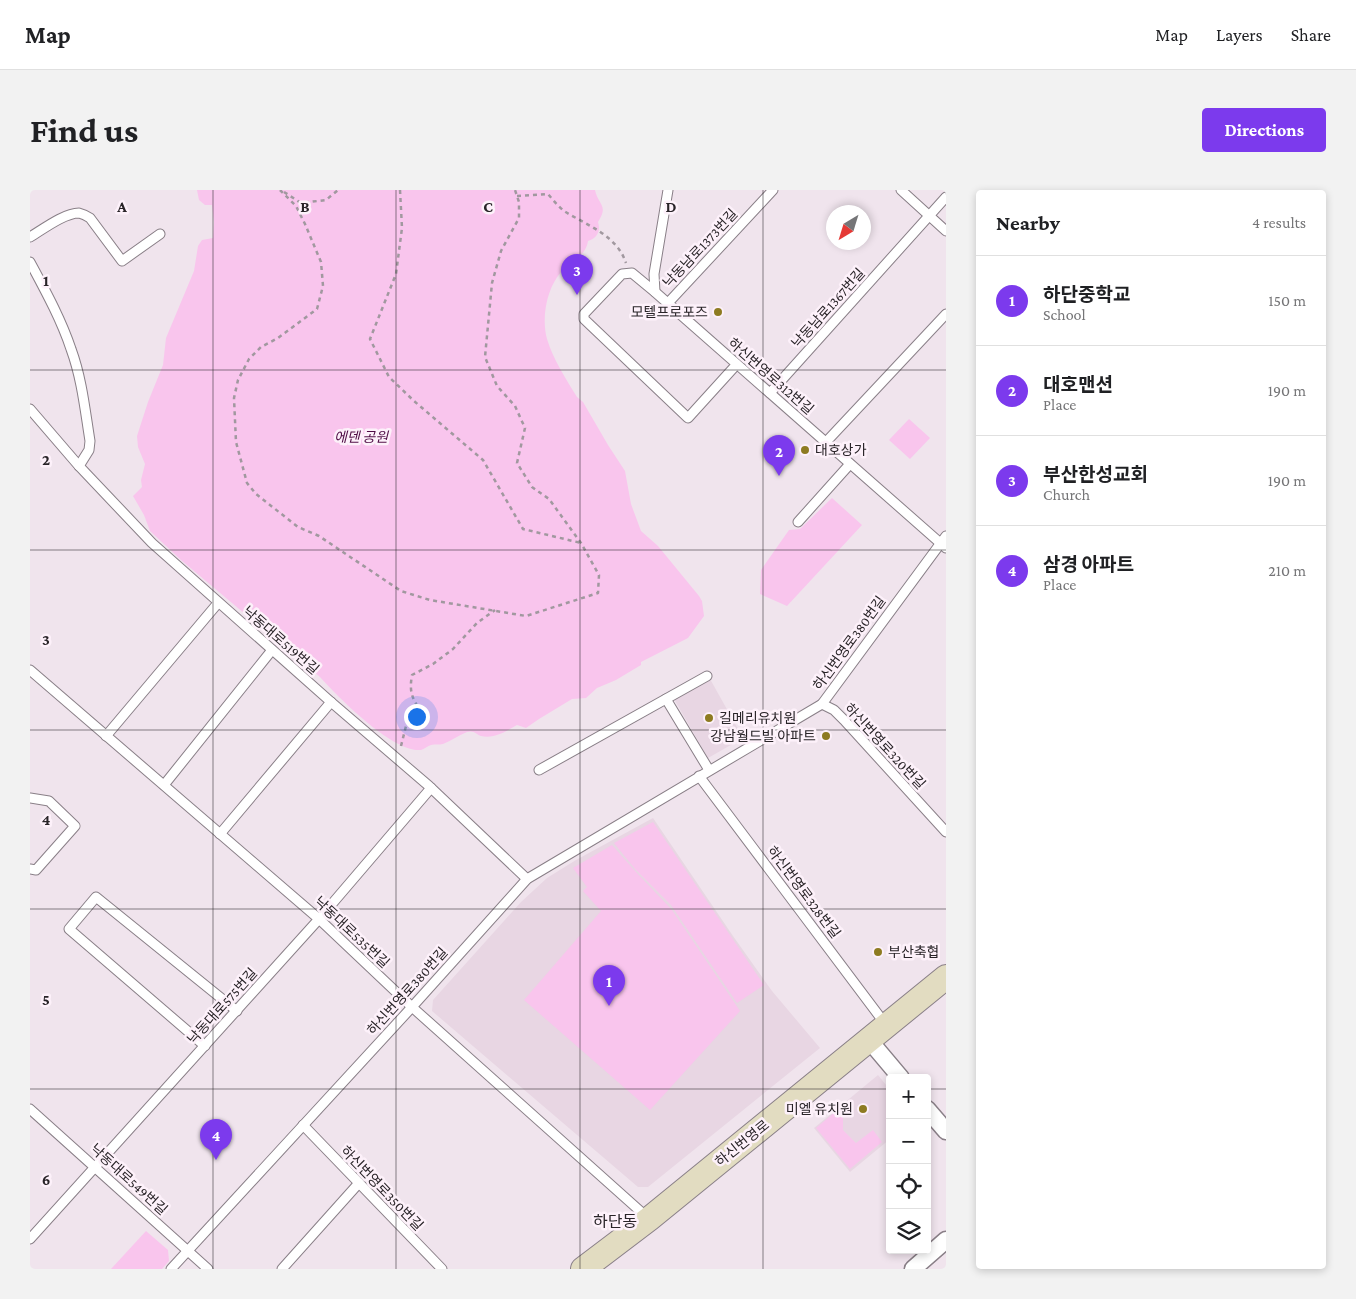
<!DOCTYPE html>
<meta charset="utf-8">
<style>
:root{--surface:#fff;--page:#f2f2f2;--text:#202124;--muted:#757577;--line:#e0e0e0;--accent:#7c3aed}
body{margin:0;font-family:"Crimson Pro","Noto Sans KR",serif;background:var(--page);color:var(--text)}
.controls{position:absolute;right:15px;bottom:15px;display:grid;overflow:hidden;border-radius:5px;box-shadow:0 2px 8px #0003}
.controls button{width:45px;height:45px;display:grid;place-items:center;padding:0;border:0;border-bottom:1px solid var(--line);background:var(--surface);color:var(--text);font:25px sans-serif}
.compass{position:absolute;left:796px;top:15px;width:45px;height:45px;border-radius:50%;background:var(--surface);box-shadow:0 2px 8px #0003;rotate:218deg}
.you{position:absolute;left:386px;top:526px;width:18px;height:18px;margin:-12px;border:4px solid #fff;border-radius:50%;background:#1a73e8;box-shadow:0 0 0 8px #1a73e833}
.badge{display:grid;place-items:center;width:32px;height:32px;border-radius:50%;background:var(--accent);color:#fff;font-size:16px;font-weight:700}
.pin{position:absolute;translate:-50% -41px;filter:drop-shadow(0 1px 2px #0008)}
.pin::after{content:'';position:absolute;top:26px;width:18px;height:15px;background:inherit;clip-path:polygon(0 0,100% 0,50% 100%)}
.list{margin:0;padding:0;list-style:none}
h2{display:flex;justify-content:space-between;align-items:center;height:65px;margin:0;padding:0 20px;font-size:21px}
h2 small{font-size:16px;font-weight:400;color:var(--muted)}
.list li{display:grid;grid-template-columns:32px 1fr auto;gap:15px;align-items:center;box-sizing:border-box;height:90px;padding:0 20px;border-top:1px solid var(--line)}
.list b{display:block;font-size:19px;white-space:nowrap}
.list p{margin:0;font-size:16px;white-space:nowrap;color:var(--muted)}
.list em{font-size:16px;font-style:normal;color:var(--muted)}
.icon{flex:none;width:28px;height:28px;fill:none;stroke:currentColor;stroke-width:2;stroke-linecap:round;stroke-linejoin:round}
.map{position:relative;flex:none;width:916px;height:1079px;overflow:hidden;border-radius:5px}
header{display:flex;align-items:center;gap:30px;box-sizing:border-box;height:70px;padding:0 25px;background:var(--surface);border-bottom:1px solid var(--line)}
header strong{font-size:24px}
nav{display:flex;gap:28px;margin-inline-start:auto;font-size:18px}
.intro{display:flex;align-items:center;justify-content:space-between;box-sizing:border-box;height:120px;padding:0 30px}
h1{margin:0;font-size:35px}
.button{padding:12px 22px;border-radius:5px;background:var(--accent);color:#fff;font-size:18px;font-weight:700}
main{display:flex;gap:30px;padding:0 30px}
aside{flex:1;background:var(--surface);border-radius:5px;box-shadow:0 2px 8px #0003}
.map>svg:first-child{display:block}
.built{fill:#e8d6e3}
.green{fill:#f9c5ed}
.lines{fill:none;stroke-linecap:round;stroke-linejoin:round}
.lane-casing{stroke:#897f87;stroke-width:11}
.street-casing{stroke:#897f87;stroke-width:19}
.secondary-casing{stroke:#897f87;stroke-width:26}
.path{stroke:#a1989f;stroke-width:2.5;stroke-dasharray:4 4;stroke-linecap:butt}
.lane{stroke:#fff;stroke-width:9}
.street{stroke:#fff;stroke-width:16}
.secondary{stroke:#e2dcc1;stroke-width:24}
.grid{fill:none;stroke:#292428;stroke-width:1;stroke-opacity:0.55}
.poi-dot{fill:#8d7b21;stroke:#fdf1fa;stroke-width:2}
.labels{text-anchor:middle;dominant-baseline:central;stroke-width:5;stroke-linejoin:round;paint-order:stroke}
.street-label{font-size:14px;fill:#292428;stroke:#fdf1fa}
.poi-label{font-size:14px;fill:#292428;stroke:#fdf1fa;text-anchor:end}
.park-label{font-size:14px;font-style:italic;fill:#4f0c45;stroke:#fdf1fa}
.quarter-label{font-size:16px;fill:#292428;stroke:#fdf1fa}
.grid-label{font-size:16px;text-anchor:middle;font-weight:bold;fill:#292428;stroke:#fdf1fa;stroke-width:5;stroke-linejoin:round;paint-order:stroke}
</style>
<header>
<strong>Map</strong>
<nav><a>Map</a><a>Layers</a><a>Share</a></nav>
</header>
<div class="intro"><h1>Find us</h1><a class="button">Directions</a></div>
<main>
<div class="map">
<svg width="916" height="1079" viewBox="0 0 916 1079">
<rect width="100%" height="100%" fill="#f0e4ed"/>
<g class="built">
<path d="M 680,489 L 713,548 L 678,568 L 644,509 Z"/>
<path d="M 623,628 L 703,746 L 742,801 L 790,858 L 618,997 L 608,997 L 402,821 L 403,810 L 491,712 L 517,688 L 546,670 Z"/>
<path d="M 848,885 L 860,900 L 860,949 L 820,982 L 784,938 Z"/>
</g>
<g class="green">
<path d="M 167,0 L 565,0 C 568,15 579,15 568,32 C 571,41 567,48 558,51 C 556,66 541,71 532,81 C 517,97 511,127 517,149 C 523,169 536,189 547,207 L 553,212 L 578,255 L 595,281 L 601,314 L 611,341 L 628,356 L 669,406 L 672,411 L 674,426 L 658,448 L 611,472 L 611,475 L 586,490 L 567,498 L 556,508 L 542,509 L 509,529 L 496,538 L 487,535 C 476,541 465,549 451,546 C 446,544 444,540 437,542 C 429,545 421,551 413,554 C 409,555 405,554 401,555 C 398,556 394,559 391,560 C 363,563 308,507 290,487 L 151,370 L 120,341 L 114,325 L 103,306 L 112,297 L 111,290 L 115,274 L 108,257 L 107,246 L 118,212 L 133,175 L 136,148 L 164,81 L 168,56 L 172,50 L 183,48 L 184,32 L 182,15 L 175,15 L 169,10 Z"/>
<path d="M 879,229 L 900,248 L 880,269 L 859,250 Z"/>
<path d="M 802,308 L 832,335 L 757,416 L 730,404 L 731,380 L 759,340 L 770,339 Z"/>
<path d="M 623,632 L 734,795 L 707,813 L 641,715 L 605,679 L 584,653 Z"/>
<path d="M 582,655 L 606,682 L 642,720 L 710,821 L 620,920 L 494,810 L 571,721 L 553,701 L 557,697 L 543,678 Z"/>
<path d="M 804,923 L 813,927 L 813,940 L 826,953 L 843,940 L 852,952 L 820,979 L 786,938 Z"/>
<path d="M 116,1041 L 138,1060 L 139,1071 L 132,1079 L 81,1079 Z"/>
</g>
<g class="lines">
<defs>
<g id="lane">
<path d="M 871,0 L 916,41"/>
<path d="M 0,47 C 12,40 34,23 49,23 C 53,24 57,26 60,28 L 92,71 L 130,44"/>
<path d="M 0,72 C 15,100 31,129 41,159 C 52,189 55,220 60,251 L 59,260 L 49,276"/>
<path d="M 625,102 L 624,84 L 638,0"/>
<path d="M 638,113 L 743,0"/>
<path d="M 707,174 L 658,228 L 554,129 L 554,124 L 592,84 L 602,83 L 625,102 L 916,358"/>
<path d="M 740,203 L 916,7"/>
<path d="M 0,219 L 49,276 L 122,353 L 301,512 L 399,596 L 497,689"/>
<path d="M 796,252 L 916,124"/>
<path d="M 768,332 L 820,274"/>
<path d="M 0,480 L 289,729 L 382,817 L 619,1029"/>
<path d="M 636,509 L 679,580"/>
<path d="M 792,514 L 804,520 L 814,530 L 916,642"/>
<path d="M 76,546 L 188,413"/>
<path d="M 509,580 L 677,486"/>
<path d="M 669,586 L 856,835"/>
<path d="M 134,595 L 242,460"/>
<path d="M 0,608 L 19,611 L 45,636 L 6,680 L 0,679"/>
<path d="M 190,644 L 301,512"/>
<path d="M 175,856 L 39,739 L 66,707 L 207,821"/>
<path d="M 0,919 L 178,1079"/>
<path d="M 273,935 L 412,1079"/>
<path d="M 0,1049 L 289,729 L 401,598"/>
<path d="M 141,1079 L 382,817 L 497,689 L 792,514 L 916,346"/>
<path d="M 252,1079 L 329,993"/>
</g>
<g id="street">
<path d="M 839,850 L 871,888"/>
<path d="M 897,919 L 916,941"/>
<path d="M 883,1079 L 916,1050"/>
</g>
<path id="secondary" d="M 553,1079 L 619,1029 L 916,787"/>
</defs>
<use href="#lane" class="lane-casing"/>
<use href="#street" class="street-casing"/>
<use href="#secondary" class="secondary-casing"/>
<g class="path">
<path d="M 250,0 L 266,16 L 275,34 L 291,72 L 293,96 L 287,119 L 248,148 L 231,157 L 219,169 L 208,190 L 204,208 L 206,252 L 217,293 L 226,304 L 268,337 L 289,346 L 371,401 L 387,406 L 400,410 L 496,426 L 568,403 L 569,385 L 551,353 L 519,309 L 502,297 L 487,273 L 495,238 L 485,216 L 467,196 L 455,167 L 462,93 L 471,61 L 489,28 L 489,12 L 485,0"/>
<path d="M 370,0 L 372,38 L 366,84 L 340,149 L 359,187 L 384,211 L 453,270 L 493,339 L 551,353"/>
<path d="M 254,2 L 271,13 L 296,10 L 308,0"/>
<path d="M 487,6 L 518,4 C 523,10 528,16 534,21 C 556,35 587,45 596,73"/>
<path d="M 371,556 L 376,536 L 391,522 C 382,508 379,502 382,485 L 403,474 L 423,459 L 447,433 L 465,420"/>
</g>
<use href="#lane" class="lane"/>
<use href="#street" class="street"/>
<use href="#secondary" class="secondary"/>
</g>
<path class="grid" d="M 183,0 L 183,1079M 366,0 L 366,1079M 550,0 L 550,1079M 733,0 L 733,1079M 0,180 L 916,180M 0,360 L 916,360M 0,540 L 916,540M 0,719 L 916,719M 0,899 L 860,899M 897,899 L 916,899"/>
<g class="poi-dot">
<circle cx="688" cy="122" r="5"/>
<circle cx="775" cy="260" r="5"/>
<circle cx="679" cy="528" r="5"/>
<circle cx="796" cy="546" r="5"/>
<circle cx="848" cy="762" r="5"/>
<circle cx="833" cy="919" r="5"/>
</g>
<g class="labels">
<g class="street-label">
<text transform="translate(670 58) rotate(-47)">낙동남로1373번길</text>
<text transform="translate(798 118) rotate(-48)">낙동남로1367번길</text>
<text transform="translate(741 186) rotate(41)">하신번영로312번길</text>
<text transform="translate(251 450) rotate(41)">낙동대로519번길</text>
<text transform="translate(819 453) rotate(-54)">하신번영로380번길</text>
<text transform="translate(855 556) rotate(47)">하신번영로320번길</text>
<text transform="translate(774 702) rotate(53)">하신번영로328번길</text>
<text transform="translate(322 742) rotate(43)">낙동대로535번길</text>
<text transform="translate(377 801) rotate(-48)">하신번영로380번길</text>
<text transform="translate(192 816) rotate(-48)">낙동대로575번길</text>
<text transform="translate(712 953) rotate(-39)">하신번영로</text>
<text transform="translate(99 989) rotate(42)">낙동대로549번길</text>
<text transform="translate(352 998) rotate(46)">하신번영로350번길</text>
</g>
<g class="poi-label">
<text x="678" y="122">모텔프로포즈</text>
<text x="785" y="260" text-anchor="start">대호상가</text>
<text x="689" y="528" text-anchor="start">길메리유치원</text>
<text x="786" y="546">강남월드빌 아파트</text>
<text x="858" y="762" text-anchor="start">부산축협</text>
<text x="823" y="919">미엘 유치원</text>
</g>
<g class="park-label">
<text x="331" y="247">에덴 공원</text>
</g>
<g class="quarter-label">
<text x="585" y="1031">하단동</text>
</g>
</g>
<g class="grid-label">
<text x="92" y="22">A</text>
<text x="275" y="22">B</text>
<text x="458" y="22">C</text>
<text x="641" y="22">D</text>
<text x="16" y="96">1</text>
<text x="16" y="275">2</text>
<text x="16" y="455">3</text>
<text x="16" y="635">4</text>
<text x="16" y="815">5</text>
<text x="16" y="995">6</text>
</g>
</svg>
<div class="controls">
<button>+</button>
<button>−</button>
<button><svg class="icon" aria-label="locate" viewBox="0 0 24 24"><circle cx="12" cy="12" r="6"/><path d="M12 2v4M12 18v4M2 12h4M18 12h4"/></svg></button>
<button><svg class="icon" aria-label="layers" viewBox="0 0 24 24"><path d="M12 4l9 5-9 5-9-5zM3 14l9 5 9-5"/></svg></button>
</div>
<svg class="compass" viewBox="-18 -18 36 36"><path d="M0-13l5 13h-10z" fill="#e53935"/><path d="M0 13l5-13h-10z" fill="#757577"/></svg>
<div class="you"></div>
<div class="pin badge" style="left:579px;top:816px">1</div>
<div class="pin badge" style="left:749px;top:286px">2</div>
<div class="pin badge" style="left:547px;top:105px">3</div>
<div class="pin badge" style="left:186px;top:970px">4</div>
</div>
<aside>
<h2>Nearby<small>4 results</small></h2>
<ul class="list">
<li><span class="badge">1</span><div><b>하단중학교</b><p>School</p></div><em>150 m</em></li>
<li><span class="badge">2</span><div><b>대호맨션</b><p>Place</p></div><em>190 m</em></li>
<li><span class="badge">3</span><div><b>부산한성교회</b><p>Church</p></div><em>190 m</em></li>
<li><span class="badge">4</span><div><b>삼경 아파트</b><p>Place</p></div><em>210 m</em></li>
</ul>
</aside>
</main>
